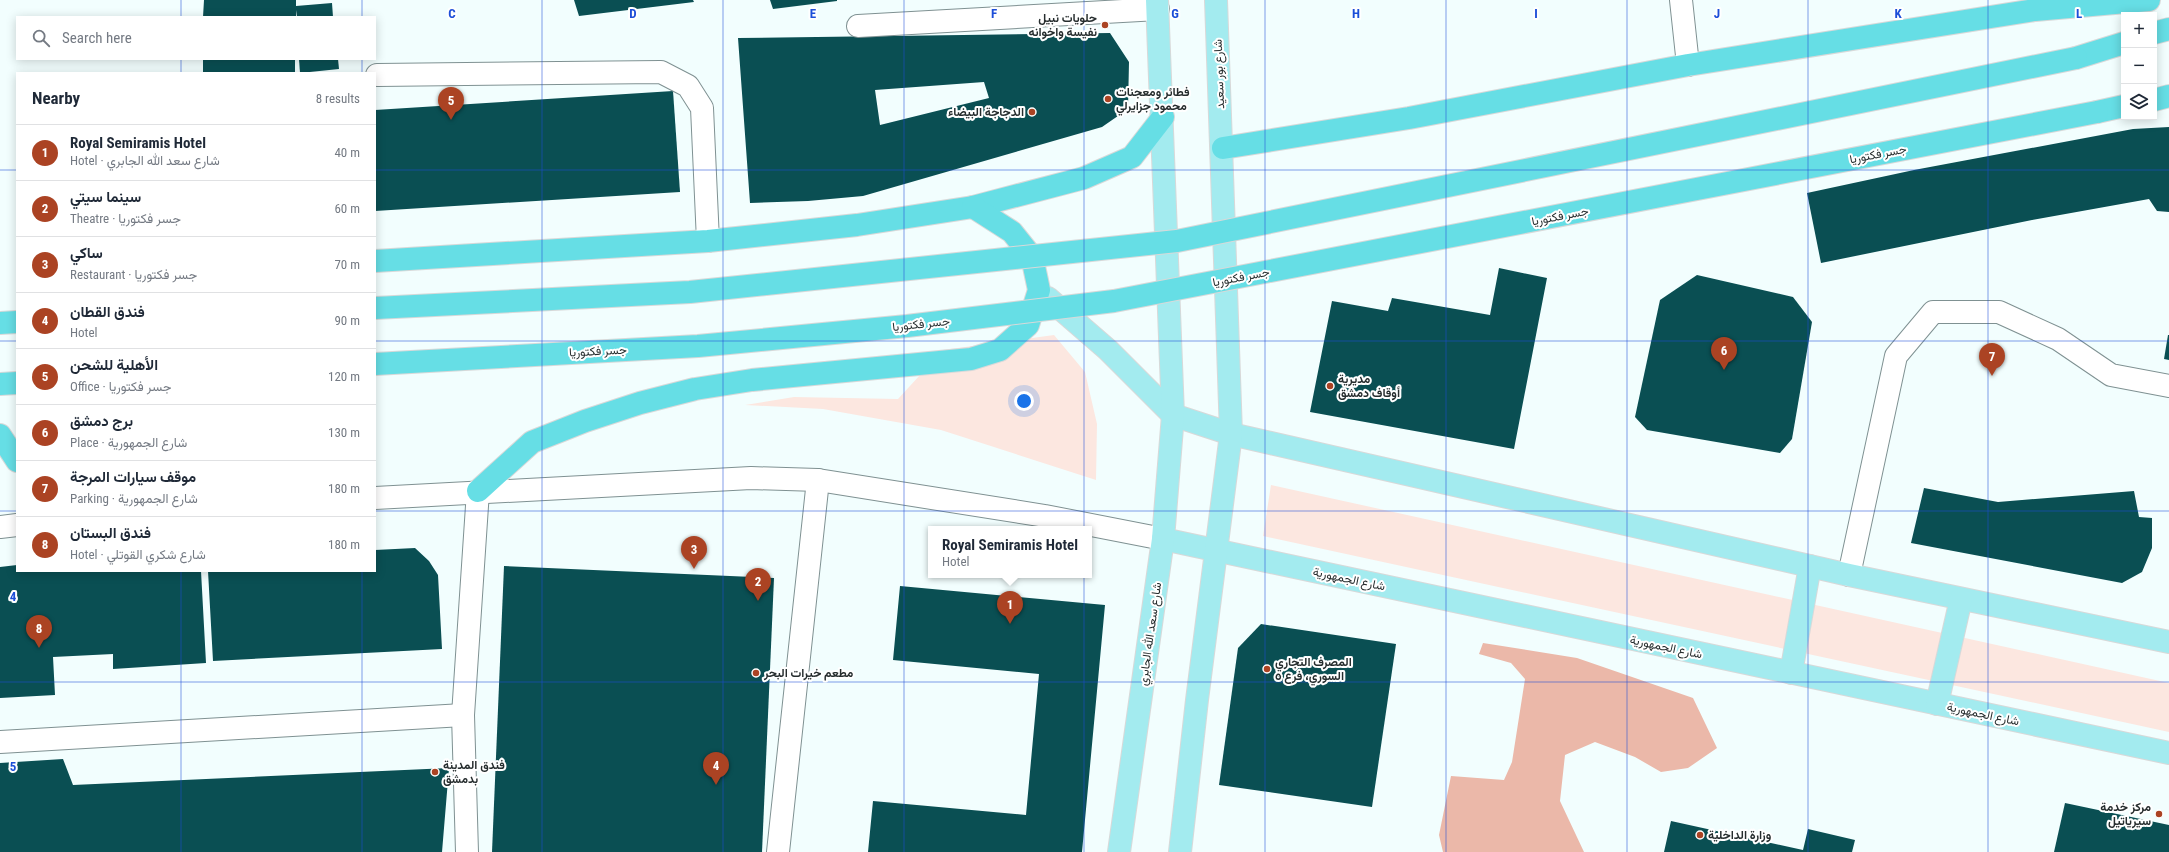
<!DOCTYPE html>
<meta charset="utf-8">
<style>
:root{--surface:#fff;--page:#f6f6f7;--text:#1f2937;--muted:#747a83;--line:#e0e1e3;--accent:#ab4323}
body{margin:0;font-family:"Roboto Condensed",Vazirmatn,sans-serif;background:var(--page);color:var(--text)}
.controls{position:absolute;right:12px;top:12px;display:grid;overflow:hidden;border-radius:0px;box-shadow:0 2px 10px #0003}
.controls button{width:36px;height:36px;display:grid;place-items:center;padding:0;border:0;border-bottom:1px solid var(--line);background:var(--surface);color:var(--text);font:20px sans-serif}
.you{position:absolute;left:1024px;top:401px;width:14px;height:14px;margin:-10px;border:3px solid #fff;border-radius:50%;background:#1a73e8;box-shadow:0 0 0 6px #1a73e833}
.badge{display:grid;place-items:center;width:26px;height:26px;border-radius:50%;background:var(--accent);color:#fff;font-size:13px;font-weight:700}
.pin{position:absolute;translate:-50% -33px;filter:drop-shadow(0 1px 2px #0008)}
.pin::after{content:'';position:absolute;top:21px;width:14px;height:12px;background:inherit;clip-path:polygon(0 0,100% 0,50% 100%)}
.popup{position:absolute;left:928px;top:526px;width:164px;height:52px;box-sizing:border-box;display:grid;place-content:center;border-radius:0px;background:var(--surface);filter:drop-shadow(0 1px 3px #0005);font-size:13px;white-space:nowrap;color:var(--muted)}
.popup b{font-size:15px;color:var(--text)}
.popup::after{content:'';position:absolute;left:50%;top:100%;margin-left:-8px;border:8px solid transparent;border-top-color:var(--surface)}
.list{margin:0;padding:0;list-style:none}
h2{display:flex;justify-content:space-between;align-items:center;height:52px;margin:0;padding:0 16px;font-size:17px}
h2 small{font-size:13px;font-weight:400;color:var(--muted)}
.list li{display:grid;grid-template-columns:26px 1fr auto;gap:12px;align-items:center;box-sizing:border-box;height:56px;padding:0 16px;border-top:1px solid var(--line)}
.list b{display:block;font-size:15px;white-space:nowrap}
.list p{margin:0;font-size:13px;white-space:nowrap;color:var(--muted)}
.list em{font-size:13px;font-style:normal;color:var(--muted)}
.icon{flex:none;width:22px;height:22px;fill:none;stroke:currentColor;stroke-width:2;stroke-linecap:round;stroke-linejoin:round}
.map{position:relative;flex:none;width:2169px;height:852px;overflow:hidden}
.search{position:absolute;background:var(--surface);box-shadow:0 2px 10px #0003;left:16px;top:16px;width:360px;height:44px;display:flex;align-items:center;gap:10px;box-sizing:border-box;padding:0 14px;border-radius:0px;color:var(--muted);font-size:15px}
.panel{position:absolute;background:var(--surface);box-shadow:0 2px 10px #0003;left:16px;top:72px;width:360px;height:500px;border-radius:0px}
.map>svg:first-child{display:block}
.green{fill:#fce7e0}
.forest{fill:#ebb8a9}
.building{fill:#0a4f53;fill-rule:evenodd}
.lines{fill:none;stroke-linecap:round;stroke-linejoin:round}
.minor-casing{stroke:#7f9192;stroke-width:24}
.major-casing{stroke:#d8d9d9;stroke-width:24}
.highway-casing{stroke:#d8d9d9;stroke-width:24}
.minor{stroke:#fff;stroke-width:22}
.major{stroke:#a3ebef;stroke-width:22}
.highway{stroke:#66dee5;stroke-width:22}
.highway-bridge-casing{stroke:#d8d9d9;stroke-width:24;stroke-linecap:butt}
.highway-bridge{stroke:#66dee5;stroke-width:22}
.grid{fill:none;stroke:#1d4ed8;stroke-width:1;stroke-opacity:0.55}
.poi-dot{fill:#ab4323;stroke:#fff;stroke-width:1.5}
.labels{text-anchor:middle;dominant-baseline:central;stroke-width:4;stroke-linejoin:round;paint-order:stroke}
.poi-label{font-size:12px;font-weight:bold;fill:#262d2e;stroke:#fff;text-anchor:start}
.street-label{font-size:12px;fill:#262d2e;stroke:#fff}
.grid-label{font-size:13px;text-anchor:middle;font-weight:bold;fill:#1d4ed8;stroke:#fff;stroke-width:4;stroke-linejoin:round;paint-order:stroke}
</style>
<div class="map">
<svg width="2169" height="852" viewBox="0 0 2169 852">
<rect width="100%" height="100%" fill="#f2fefe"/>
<g class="green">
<path d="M 1054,335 L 1085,372 L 1097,424 L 1096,480 L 941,430 L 823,409 L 745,405 L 794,397 L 898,399 L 943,350 Z"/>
<path d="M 1271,485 L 2169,683 L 2169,732 L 1263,536 Z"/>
</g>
<path class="forest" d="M 1483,643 L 1577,658 L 1693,698 L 1717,748 L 1688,768 L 1661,772 L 1635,757 L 1595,742 L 1565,755 L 1560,801 L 1584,852 L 1443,852 L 1439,835 L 1451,776 L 1504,780 L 1512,762 L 1525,679 L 1511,663 L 1479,654 Z"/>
<g class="building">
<path d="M 204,0 L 296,0 L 296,6 L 332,3 L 333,17 L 297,17 L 296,10 L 296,17 L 203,17 Z"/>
<path d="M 574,0 L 693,0 L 694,2 L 579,16 Z"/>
<path d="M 770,0 L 837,0 L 837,1 L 773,9 Z"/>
<path d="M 1110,33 L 1129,62 L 1128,109 L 1102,127 L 863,196 L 808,201 L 750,203 L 738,38 ZM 984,82 L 989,98 L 880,125 L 875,90 Z"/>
<rect x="203" y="59" width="92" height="14"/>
<path d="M 299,59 L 338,59 L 339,69 L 300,73 Z"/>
<path d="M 673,91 L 680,192 L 375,211 L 375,110 Z"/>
<path d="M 2169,127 L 2169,212 L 2157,211 L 2149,199 L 2032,220 L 1821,263 L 1807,193 L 1914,170 L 2133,129 Z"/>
<path d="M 1499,268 L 1547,278 L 1514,449 L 1310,412 L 1332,301 L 1388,311 L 1392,298 L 1490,315 Z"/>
<path d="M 1697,275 L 1793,297 L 1812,322 L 1792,439 L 1780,453 L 1647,430 L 1635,417 L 1660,300 Z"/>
<path d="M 2168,335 L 2169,335 L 2169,360 L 2164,359 Z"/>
<path d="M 1924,488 L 1998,502 L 2134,491 L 2139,517 L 2152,518 L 2152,548 L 2142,572 L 2122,583 L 1911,543 Z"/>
<path d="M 415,548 L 429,561 L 438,575 L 442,649 L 213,661 L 208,571 L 375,571 L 375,550 Z"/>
<path d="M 17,565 L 17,571 L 201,571 L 206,663 L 113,669 L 113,654 L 53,657 L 55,695 L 0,698 L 0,567 Z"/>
<path d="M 504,566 L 774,578 L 762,852 L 492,852 Z"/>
<path d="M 900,586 L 1105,605 L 1082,852 L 868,852 L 873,801 L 1026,815 L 1039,674 L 893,660 Z"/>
<path d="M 1261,624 L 1396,644 L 1372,807 L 1219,785 L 1238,648 Z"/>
<path d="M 63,759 L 73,785 L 449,768 L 442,852 L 0,852 L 0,763 Z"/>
<path d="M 2065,803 L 2169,825 L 2169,852 L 2054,852 Z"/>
<path d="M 1671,821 L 1803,850 L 1808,829 L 1855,840 L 1852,852 L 1664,852 Z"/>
</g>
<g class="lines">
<defs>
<g id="minor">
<path d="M 1681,0 L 1688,65"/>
<path d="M 858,26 L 1158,9"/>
<path d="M 377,75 L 661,72 L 688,86 L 702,108 L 708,241"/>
<path d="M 375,498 L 751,478 L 818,480 L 1045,516 L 1163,539"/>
<path d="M 0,527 L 17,525"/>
<path d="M 1849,575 L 1896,356 L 1933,312 L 1999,312 L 2058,339 L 2111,375 L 2169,386"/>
<path d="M 0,742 L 463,715"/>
<path d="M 467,852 L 463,715 L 478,491"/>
<path d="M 778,852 L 818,480"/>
</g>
<g id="major">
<path d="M 1048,298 L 1108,350 L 1173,415 L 1231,434 L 1849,575 L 2169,642"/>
<path d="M 1163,539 L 2169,753"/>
<path d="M 1791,673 L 1810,566"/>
<path d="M 1937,704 L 1961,599"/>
<path d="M 1119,852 L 1163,539 L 1173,415 L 1157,0"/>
<path d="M 1180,852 L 1197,700 L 1231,434 L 1216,0"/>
</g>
<g id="highway">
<path d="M 2154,33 L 2169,29"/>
<path d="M 2076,58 L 2124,43"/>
<path d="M 2154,100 L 2169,96"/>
<path d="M 2097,112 L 2124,106"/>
<path d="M 1223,148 L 1409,118 L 1688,65 L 2035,10 L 2149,0"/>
<path d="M 375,261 L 708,241 L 857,225 L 973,207 L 1084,178 L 1132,157 L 1163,117"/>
<path d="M 0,323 L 17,322"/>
<path d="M 0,384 L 17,383"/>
<path d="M 0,435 L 17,461"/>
<path d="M 478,491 L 532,442 L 585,421 L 640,403 L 695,389 L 752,380 L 971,359 L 1000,350 L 1028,325 L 1039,290 L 1032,257 L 1012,232 L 973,207"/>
</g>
</defs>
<use href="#minor" class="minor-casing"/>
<use href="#major" class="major-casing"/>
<use href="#highway" class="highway-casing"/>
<use href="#minor" class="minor"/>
<use href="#major" class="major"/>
<use href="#highway" class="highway"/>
<defs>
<g id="highway-bridge">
<path d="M 375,308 L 690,292 L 1177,241 L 2076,58"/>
<path d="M 375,364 L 698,346 L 907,326 L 1114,301 L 2097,112"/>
</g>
</defs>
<use href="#highway-bridge" class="highway-bridge-casing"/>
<use href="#highway-bridge" class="highway-bridge"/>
</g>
<path class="grid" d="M 181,0 L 181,17M 362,0 L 362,17M 542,0 L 542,852M 723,0 L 723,852M 904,0 L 904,852M 1084,0 L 1084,852M 1265,0 L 1265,852M 1446,0 L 1446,852M 1627,0 L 1627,852M 1808,0 L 1808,852M 1988,0 L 1988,852M 181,59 L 181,73M 362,59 L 362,73M 0,170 L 17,170M 375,170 L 2169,170M 0,341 L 17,341M 375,341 L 2169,341M 0,511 L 17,511M 375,511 L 2169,511M 181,571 L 181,852M 362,571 L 362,852M 0,682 L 2169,682"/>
<g class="poi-dot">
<circle cx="1105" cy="25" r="4"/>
<circle cx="1108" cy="99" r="4"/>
<circle cx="1032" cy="112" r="4"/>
<circle cx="1330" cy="386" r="4"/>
<circle cx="1267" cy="669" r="4"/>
<circle cx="756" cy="673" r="4"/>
<circle cx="435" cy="772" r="4"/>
<circle cx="2159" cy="814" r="4"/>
<circle cx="1700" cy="835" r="4"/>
</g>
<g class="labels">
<g class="poi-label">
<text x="1097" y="18" text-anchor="end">حلويات نبيل<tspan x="1097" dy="14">نفيسة واخوانه</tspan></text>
<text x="1116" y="92">فطائر ومعجنات<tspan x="1116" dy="14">محمود جزايرلي</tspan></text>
<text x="1024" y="112" text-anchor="end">الدجاجة البيضاء</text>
<text x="1338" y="379">مديرية<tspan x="1338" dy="14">أوقاف دمشق</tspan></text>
<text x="1275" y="662">المصرف التجاري<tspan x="1275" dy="14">السوري، فرع ٥</tspan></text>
<text x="764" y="673">مطعم خيرات البحر</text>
<text x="443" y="765">فندق المدينة<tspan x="443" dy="14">بدمشق</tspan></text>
<text x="2151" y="807" text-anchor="end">مركز خدمة<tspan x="2151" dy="14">سيرياتيل</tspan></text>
<text x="1708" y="835">وزارة الداخلية</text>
</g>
<g class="street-label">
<text transform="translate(1219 74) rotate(-92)">شارع بور سعيد</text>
<text transform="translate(1878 154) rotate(-11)">جسر فكتوريا</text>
<text transform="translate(1560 216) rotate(-11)">جسر فكتوريا</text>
<text transform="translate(1241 277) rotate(-11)">جسر فكتوريا</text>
<text transform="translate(921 324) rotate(-6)">جسر فكتوريا</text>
<text transform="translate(598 351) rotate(-3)">جسر فكتوريا</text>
<text transform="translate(1349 579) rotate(12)">شارع الجمهورية</text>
<text transform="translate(1150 634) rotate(-82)">شارع سعد الله الجابري</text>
<text transform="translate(1666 647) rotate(12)">شارع الجمهورية</text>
<text transform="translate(1983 714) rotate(12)">شارع الجمهورية</text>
</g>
</g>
<g class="grid-label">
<text x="452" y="18">C</text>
<text x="633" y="18">D</text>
<text x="813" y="18">E</text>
<text x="994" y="18">F</text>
<text x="1175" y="18">G</text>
<text x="1356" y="18">H</text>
<text x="1536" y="18">I</text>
<text x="1717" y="18">J</text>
<text x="1898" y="18">K</text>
<text x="2079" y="18">L</text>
<text x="13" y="601">4</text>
<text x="13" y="771">5</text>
</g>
</svg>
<div class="controls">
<button>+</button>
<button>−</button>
<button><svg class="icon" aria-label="layers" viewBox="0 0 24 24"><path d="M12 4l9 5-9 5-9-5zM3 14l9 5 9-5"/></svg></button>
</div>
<div class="you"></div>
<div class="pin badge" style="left:1010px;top:624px">1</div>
<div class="popup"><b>Royal Semiramis Hotel</b>Hotel</div>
<div class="pin badge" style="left:758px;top:601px">2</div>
<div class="pin badge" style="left:694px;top:569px">3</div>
<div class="pin badge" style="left:716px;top:785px">4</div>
<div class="pin badge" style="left:451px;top:120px">5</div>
<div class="pin badge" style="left:1724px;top:370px">6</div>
<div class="pin badge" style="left:1992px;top:376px">7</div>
<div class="pin badge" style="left:39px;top:648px">8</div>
<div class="search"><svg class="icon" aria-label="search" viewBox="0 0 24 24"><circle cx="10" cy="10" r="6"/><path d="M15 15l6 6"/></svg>Search here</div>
<section class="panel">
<h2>Nearby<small>8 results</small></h2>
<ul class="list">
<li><span class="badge">1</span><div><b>Royal Semiramis Hotel</b><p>Hotel · شارع سعد الله الجابري</p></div><em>40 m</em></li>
<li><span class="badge">2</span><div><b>سينما سيتي</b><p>Theatre · جسر فكتوريا</p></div><em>60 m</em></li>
<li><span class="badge">3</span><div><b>ساكي</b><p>Restaurant · جسر فكتوريا</p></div><em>70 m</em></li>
<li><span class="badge">4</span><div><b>فندق القطان</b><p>Hotel</p></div><em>90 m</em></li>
<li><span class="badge">5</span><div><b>الأهلية للشحن</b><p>Office · جسر فكتوريا</p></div><em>120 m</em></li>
<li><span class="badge">6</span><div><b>برج دمشق</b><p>Place · شارع الجمهورية</p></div><em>130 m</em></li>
<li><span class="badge">7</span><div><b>موقف سيارات المرجة</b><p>Parking · شارع الجمهورية</p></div><em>180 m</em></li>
<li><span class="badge">8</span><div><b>فندق البستان</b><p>Hotel · شارع شكري القوتلي</p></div><em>180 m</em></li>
</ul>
</section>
</div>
